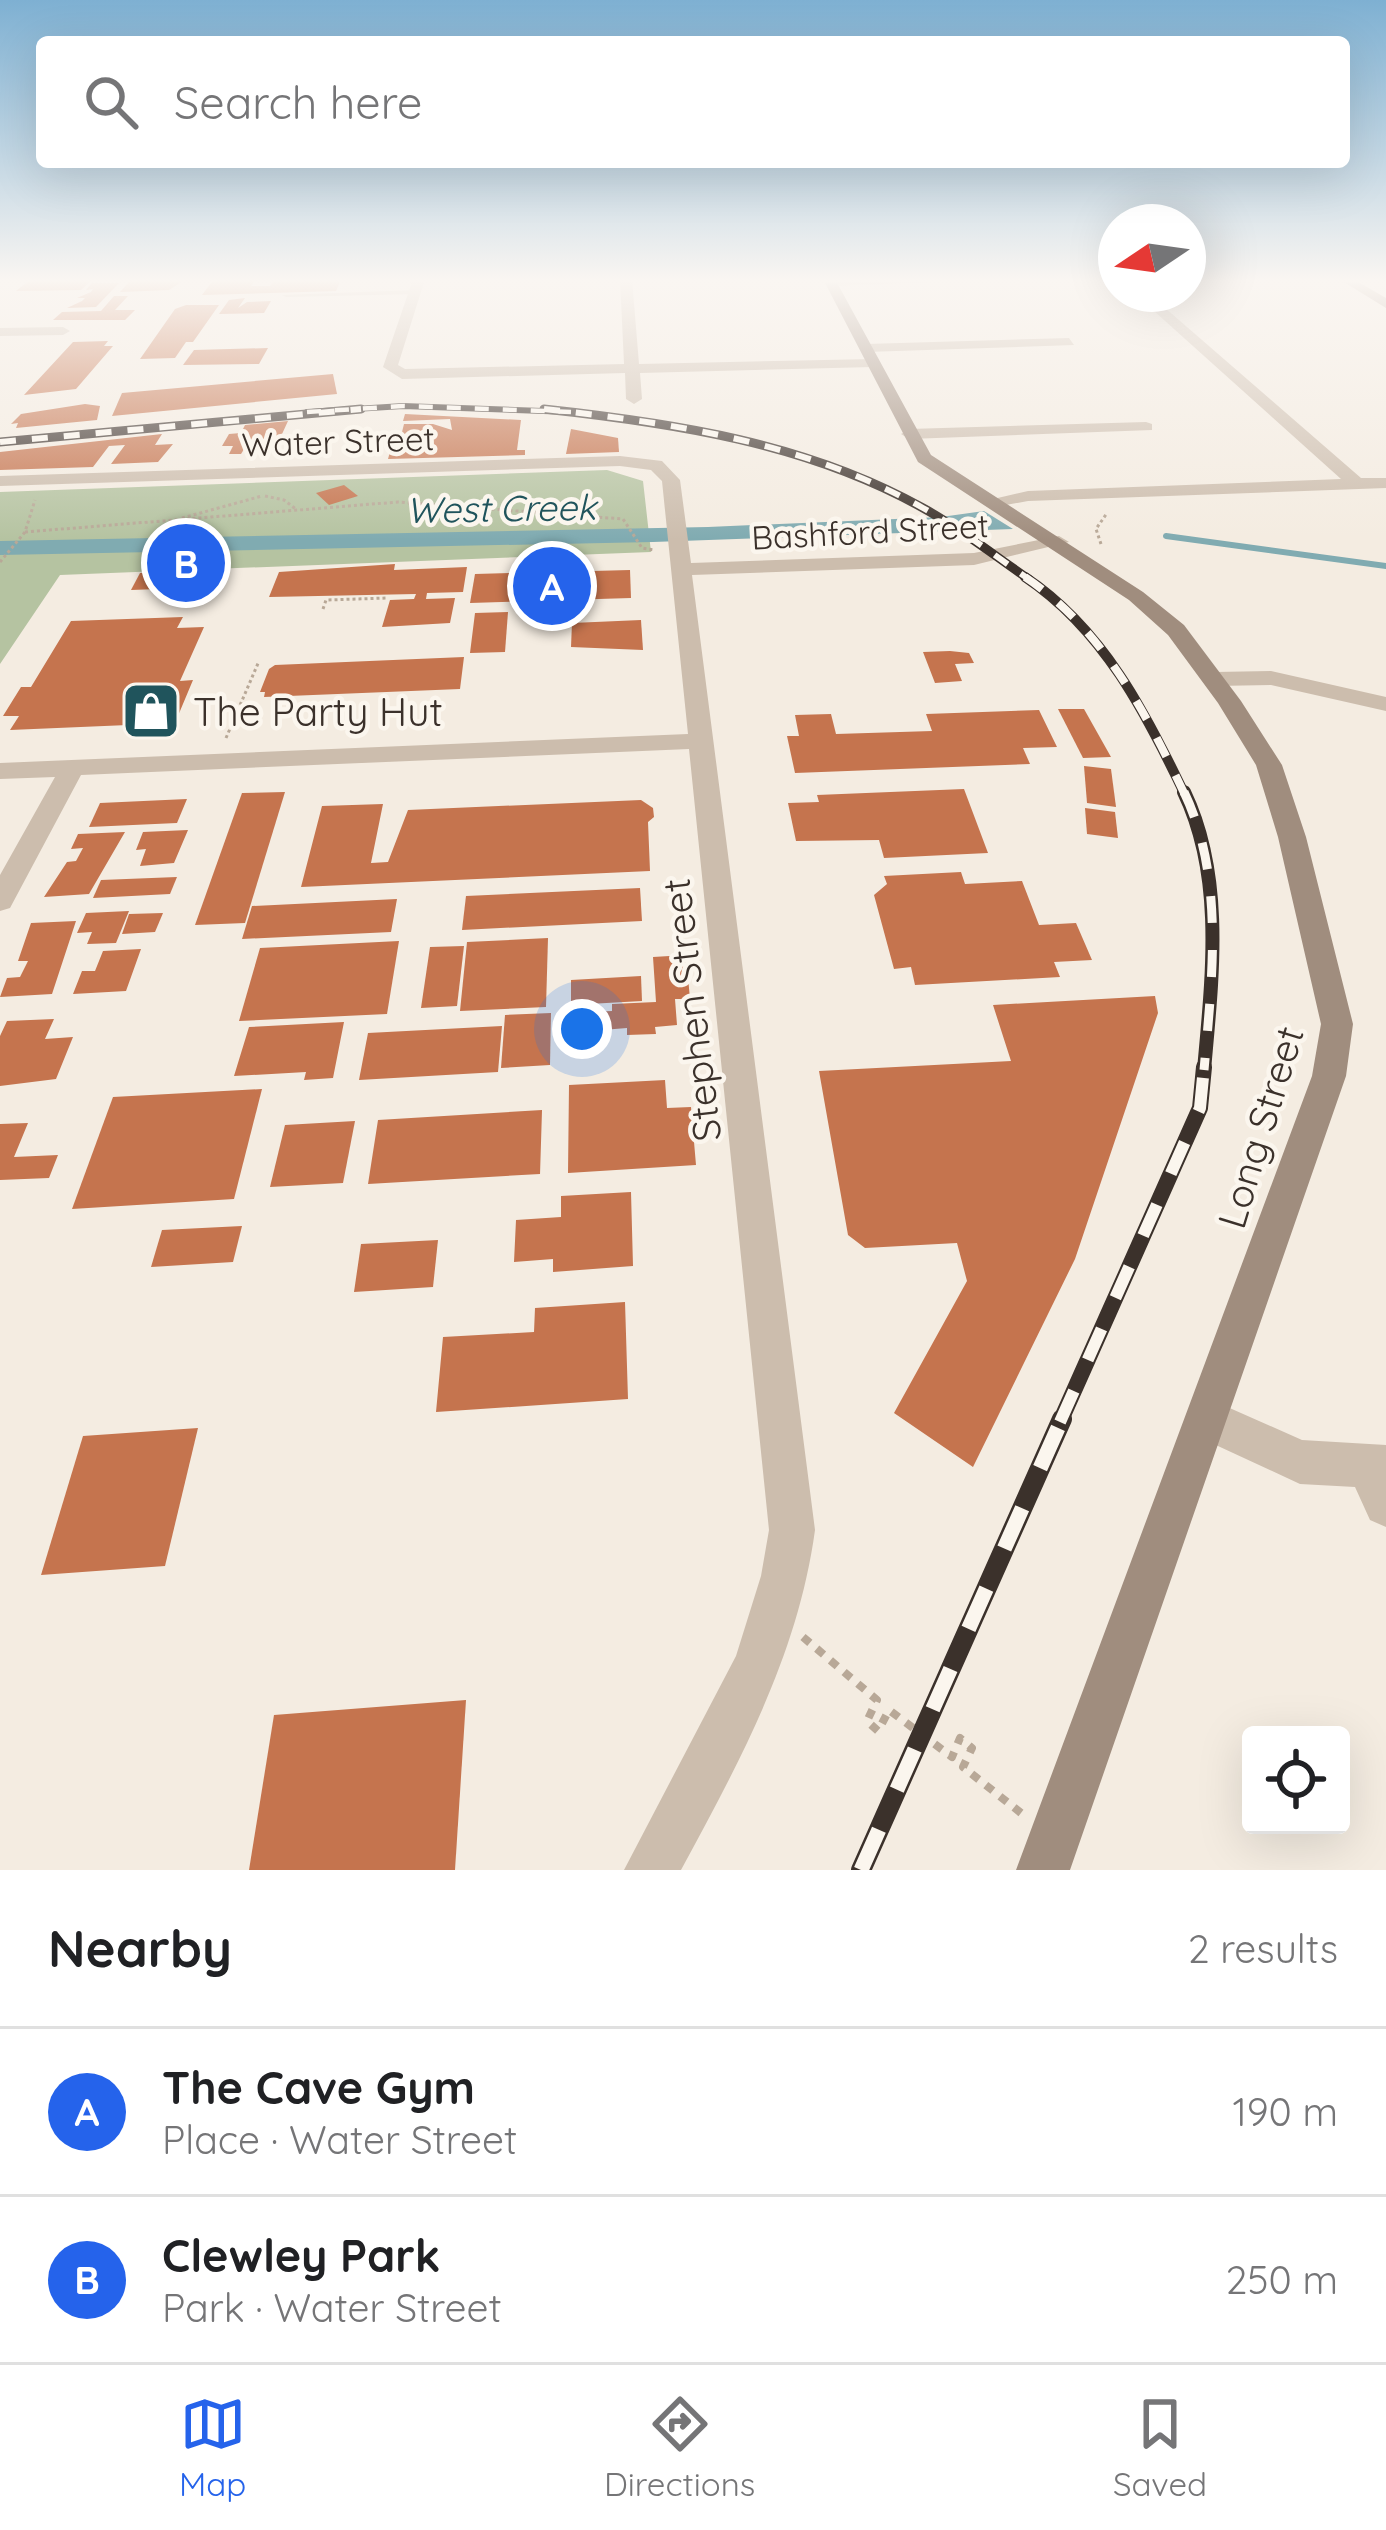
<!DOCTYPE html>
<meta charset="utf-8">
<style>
:root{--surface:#fff;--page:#f2f2f2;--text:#202124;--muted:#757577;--line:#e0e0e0;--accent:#2563eb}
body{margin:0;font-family:Quicksand,sans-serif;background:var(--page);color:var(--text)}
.controls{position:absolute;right:36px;bottom:36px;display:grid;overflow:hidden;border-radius:12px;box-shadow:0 12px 48px #0002}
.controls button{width:108px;height:108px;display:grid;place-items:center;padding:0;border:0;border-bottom:3px solid var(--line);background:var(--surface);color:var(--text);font:60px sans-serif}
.compass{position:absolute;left:1098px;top:204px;width:108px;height:108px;border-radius:50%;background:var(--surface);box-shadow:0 12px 48px #0002;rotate:257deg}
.you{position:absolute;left:582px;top:1029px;width:42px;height:42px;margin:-30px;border:9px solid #fff;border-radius:50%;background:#1a73e8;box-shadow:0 0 0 18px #1a73e833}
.badge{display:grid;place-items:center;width:78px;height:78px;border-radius:50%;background:var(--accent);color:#fff;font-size:39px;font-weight:700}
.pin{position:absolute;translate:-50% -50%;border:6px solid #fff;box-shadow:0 3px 12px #0006}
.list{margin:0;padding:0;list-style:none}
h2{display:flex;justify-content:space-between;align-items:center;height:156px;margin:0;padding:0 48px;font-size:51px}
h2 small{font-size:39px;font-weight:400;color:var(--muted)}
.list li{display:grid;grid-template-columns:78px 1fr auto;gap:36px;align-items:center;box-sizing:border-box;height:168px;padding:0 48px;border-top:3px solid var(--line)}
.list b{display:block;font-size:45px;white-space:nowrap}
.list p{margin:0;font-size:39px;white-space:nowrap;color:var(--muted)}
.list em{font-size:39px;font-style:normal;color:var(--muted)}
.icon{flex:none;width:66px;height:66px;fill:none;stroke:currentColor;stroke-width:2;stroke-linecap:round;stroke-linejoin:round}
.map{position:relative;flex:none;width:1386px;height:1870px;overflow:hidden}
.search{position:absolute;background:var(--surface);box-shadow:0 12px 48px #0002;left:36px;right:36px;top:36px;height:132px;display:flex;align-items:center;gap:30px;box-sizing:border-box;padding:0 42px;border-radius:12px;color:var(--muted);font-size:45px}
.sheet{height:492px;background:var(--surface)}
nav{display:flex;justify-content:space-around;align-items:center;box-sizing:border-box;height:168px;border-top:3px solid var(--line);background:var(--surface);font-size:33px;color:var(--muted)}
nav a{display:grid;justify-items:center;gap:6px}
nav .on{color:var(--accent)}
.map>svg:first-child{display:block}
.green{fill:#b5c3a1}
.water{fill:#80abb1}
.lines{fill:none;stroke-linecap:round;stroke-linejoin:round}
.stream{stroke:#80abb1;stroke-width:6}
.building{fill:#c5744e}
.path-far1{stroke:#b8a897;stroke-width:3;stroke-dasharray:3 3;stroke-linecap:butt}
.path{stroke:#b8a897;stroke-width:8;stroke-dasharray:9 9;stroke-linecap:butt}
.lane{fill:#ccbdad;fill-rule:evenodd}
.street{fill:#ccbdad;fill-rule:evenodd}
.secondary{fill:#a08d7e;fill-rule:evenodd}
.rail-far5-casing{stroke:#3b312b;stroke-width:6}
.rail-far4-casing{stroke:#3b312b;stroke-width:9}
.rail-far3-casing{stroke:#3b312b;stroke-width:10}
.rail-far2-casing{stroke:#3b312b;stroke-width:14}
.rail-far1-casing{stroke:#3b312b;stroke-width:16}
.rail-casing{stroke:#3b312b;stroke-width:20}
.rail-far5{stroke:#fbf6ee;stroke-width:4.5;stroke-dasharray:14;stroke-linecap:butt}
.rail-far4{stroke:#fbf6ee;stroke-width:6;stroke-dasharray:16;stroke-linecap:butt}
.rail-far3{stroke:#fbf6ee;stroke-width:8;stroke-dasharray:21;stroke-linecap:butt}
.rail-far2{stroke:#fbf6ee;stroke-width:9;stroke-dasharray:27;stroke-linecap:butt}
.rail-far1{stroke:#fbf6ee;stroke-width:12;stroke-dasharray:34;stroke-linecap:butt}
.rail{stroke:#fbf6ee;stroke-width:15;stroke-dasharray:44;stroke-linecap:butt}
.labels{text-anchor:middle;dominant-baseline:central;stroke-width:9;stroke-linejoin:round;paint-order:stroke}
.far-street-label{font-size:33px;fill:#3b312b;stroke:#fbf6ee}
.far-water-label{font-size:36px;font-style:italic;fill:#20545c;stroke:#fbf6ee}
.poi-label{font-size:39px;fill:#3b312b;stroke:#fbf6ee;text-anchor:start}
.street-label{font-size:39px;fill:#3b312b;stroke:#fbf6ee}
</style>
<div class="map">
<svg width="1386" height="1870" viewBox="0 0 1386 1870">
<rect width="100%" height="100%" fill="#f4ece1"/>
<path class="green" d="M 607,470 L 643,481 L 651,552 L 60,575 L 0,664 L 0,492 Z"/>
<path class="water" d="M 984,511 L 1013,529 L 653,542 L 0,555 L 0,541 L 708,527 L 941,517 Z"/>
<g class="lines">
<path class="stream" d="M 1166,536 L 1386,566"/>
</g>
<g class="building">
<path d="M 31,279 L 93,279 L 81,290 L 16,291 Z"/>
<path d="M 132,279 L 186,279 L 169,290 L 120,292 Z"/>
<path d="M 214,279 L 256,279 L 251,286 L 270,286 L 275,279 L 341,279 L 336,291 L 202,295 Z"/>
<path d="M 92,283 L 119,283 L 96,307 L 67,308 L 82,301 L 85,298 L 77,298 L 91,292 L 93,289 L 86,290 Z"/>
<path d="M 114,296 L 128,296 L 115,310 L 135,310 L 125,320 L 53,320 L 62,312 L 101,311 Z"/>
<path d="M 245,298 L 238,308 L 247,302 L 271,301 L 264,313 L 219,314 L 229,300 Z"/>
<path d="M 186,305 L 219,305 L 193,342 L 186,342 L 175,358 L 140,359 L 175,309 Z"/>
<path d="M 108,341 L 104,346 L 113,346 L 76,389 L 24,395 L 73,342 Z"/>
<path d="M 268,348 L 259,364 L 183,365 L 194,350 Z"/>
<path d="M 333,374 L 337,394 L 112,416 L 122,393 Z"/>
<path d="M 85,404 L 100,406 L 97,420 L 16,428 L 18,423 L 11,424 L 21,414 Z"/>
<path d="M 405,414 L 521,420 L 517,450 L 525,450 L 525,455 L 388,459 L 393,441 L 387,441 L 390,432 L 402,432 L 404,424 L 433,424 L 452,430 L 450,419 L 403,421 Z"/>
<path d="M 288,421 L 277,445 L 246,446 L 241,454 L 229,454 L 233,446 L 222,446 L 229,434 L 241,433 L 245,425 Z"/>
<path d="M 571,429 L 618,438 L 619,452 L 566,454 Z"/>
<path d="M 162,434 L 155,445 L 173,444 L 158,462 L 111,464 L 125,445 L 109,446 L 93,467 L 0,470 L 0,452 Z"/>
<path d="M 344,485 L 358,496 L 329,505 L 316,493 Z"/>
<path d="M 395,564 L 394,570 L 467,567 L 463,592 L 427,593 L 426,599 L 455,598 L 450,623 L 382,627 L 390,600 L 414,599 L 416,594 L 269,597 L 279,572 Z"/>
<path d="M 630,570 L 631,598 L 470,603 L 475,574 Z"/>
<path d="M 140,573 L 168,572 L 172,574 L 159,589 L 131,590 Z"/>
<path d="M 508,612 L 505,652 L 470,653 L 475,613 Z"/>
<path d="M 183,617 L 177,628 L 204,627 L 180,681 L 193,680 L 175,723 L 10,730 L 19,716 L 3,716 L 21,687 L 31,687 L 71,621 Z"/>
<path d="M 641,620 L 643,650 L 571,647 L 572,623 Z"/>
<path d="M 950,651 L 969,653 L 974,663 L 955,664 L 962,681 L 935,683 L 923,652 Z"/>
<path d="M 464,657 L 460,689 L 264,697 L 265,692 L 260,692 L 269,669 L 275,665 Z"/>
<path d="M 1058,709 L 1084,709 L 1111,757 L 1083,758 Z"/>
<path d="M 1039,710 L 1057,747 L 1023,748 L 1030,764 L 795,773 L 787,736 L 799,736 L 795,715 L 831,714 L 836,734 L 932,731 L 926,714 Z"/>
<path d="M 1084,766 L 1111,769 L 1116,807 L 1087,803 Z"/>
<path d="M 964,789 L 988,853 L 884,858 L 879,840 L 796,841 L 788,803 L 819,802 L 817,795 Z"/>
<path d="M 285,792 L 245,923 L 195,925 L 242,793 Z"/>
<path d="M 187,799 L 177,823 L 89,827 L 100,803 Z"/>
<path d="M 641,800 L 653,808 L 654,817 L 648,822 L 650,871 L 301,887 L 322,806 L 383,804 L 371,863 L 388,862 L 408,810 Z"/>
<path d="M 1085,808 L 1115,812 L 1118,838 L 1087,834 Z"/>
<path d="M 188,830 L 174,863 L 140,866 L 146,849 L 136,850 L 143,832 Z"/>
<path d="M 125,832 L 89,894 L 44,897 L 67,862 L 76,861 L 83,848 L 71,849 L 78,834 Z"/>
<path d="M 961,872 L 965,884 L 1022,881 L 1039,925 L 1076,923 L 1092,960 L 1054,962 L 1060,977 L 915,985 L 911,967 L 894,969 L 874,895 L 887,884 L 884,876 Z"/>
<path d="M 177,877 L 170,894 L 93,898 L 101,880 Z"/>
<path d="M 640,888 L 642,921 L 462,930 L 466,896 Z"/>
<path d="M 397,899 L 391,932 L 242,939 L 252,906 Z"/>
<path d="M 129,911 L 116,943 L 87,944 L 92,932 L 77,933 L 86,913 Z"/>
<path d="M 163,913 L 155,932 L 122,934 L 129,914 Z"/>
<path d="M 76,921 L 52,994 L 0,997 L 7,978 L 20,977 L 28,961 L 18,961 L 31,923 Z"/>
<path d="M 548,938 L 546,1007 L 460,1011 L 467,942 Z"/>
<path d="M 399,941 L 387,1014 L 239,1021 L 260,948 Z"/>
<path d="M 464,946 L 457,1006 L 421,1008 L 430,947 Z"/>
<path d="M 141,949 L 126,991 L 73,994 L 82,971 L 95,971 L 103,951 Z"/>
<path d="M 686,955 L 690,999 L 675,999 L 677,1025 L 655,1027 L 656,1034 L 627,1035 L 627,1028 L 590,1031 L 590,1012 L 612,1011 L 612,1004 L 656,1002 L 653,957 Z"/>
<path d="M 641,976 L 642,1001 L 571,1005 L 571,980 Z"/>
<path d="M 1155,996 L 1158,1013 L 1075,1259 L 973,1467 L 894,1413 L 967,1281 L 957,1243 L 865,1248 L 848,1235 L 819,1071 L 1011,1061 L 993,1005 Z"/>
<path d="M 551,1013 L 550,1065 L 501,1068 L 505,1015 Z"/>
<path d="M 54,1019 L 45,1039 L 73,1037 L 56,1079 L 0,1086 L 0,1036 L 7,1021 Z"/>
<path d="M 344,1022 L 333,1078 L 304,1080 L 306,1072 L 234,1076 L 249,1027 Z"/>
<path d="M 502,1026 L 498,1072 L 359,1080 L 368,1033 Z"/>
<path d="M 665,1080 L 667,1108 L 691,1107 L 696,1165 L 568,1173 L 569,1085 Z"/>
<path d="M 262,1089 L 234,1199 L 72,1209 L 113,1097 Z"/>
<path d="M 542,1110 L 540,1174 L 368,1184 L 378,1120 Z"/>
<path d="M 355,1121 L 343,1183 L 270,1187 L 285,1125 Z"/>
<path d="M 28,1123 L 14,1157 L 58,1155 L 49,1178 L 0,1180 L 0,1124 Z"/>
<path d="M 631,1192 L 633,1266 L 553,1272 L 553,1259 L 514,1262 L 516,1220 L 561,1217 L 561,1196 Z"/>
<path d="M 242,1226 L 233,1262 L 151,1267 L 162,1230 Z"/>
<path d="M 438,1240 L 433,1287 L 354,1292 L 361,1244 Z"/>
<path d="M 625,1302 L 628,1399 L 436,1412 L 443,1337 L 534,1332 L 535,1308 Z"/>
<path d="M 198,1428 L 165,1566 L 41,1575 L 83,1436 Z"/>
<path d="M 466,1700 L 455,1870 L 249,1870 L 274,1715 Z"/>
</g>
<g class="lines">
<g class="path-far1">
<path d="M 265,496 L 284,500 L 297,510"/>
<path d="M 182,518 L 262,496"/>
<path d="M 25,532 L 398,502 L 623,519 L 642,548 L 654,550"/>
<path d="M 1101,544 L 1096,529 L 1107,513"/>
<path d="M 0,562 L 25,532 L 35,500"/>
<path d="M 323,609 L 326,600 L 388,598"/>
<path d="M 226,738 L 259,661"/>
</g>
<path class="path" d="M 803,1637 L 877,1700 L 867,1721 L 878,1731 L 889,1710 L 952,1757 L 960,1738 L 972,1748 L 963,1767 L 1021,1813"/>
<path class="lane" d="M 415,290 L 418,294 L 286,297 L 282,295 Z"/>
<g class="street">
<path d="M 413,279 L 425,279 L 398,365 L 405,369 L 624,364 L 620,279 L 632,279 L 639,364 L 873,359 L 880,363 L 873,367 L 640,373 L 642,399 L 634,404 L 626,399 L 625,373 L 402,379 L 383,367 Z"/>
<path d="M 831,279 L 1022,279 L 827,286 Z"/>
<path d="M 1135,294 L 1149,294 L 1361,478 L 1386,478 L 1386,488 L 1028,501 L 989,508 L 989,500 L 1028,491 L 1341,479 Z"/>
<path d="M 0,328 L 63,327 L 70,331 L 63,335 L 0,336 Z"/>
<path d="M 1069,338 L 1074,345 L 866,352 L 859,348 L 866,344 Z"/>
<path d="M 1146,422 L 1152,424 L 1152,430 L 909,439 L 901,434 L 909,429 Z"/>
<path d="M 620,456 L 662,461 L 680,480 L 691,563 L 974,553 L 1059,536 L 1069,542 L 974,565 L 692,575 L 815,1530 C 798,1655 740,1761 681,1870 L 624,1870 L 736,1656 L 761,1576 L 769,1530 L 689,749 L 81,775 L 10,908 L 0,911 L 0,875 L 55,777 L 0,779 L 0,763 L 688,734 L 662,481 L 651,470 L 620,466 L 0,486 L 0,476 Z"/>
<path d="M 1271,671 L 1386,697 L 1386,711 L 1271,685 L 1215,686 L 1203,679 L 1215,672 Z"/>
<path d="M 1207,1398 L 1302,1440 L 1386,1445 L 1386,1527 L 1370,1520 L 1355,1487 L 1300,1484 L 1192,1434 L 1186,1419 L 1192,1404 Z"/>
</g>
<g class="secondary">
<path d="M 823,279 L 835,279 L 931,455 L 1143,592 L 1184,625 L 1241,701 L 1282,765 L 1306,837 L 1353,1024 L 1346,1076 L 1070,1870 L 1016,1870 L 1312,1076 L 1321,1024 L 1278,837 L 1256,765 L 1218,703 L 1168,635 L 1129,600 L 918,462 Z"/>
<path d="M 1339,279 L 1353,279 L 1386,298 L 1386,308 Z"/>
</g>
<defs>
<path id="rail-far5" d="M 307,412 L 403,406 L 571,412"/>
<g id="rail-far4">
<path d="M 544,409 C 674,423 807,443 923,508 C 960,528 995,556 1030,580"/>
<path d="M 0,442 L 361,409"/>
</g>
<path id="rail-far3" d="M 1025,577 C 1103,629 1146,713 1185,795"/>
<path id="rail-far2" d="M 1184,792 C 1225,877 1212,979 1204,1070"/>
<path id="rail-far1" d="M 1060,1422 L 1200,1108 L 1204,1067"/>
<path id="rail" d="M 861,1870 L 1062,1419"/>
</defs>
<use href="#rail-far5" class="rail-far5-casing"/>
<use href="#rail-far4" class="rail-far4-casing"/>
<use href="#rail-far3" class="rail-far3-casing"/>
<use href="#rail-far2" class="rail-far2-casing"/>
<use href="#rail-far1" class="rail-far1-casing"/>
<use href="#rail" class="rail-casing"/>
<use href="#rail-far5" class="rail-far5"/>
<use href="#rail-far4" class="rail-far4"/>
<use href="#rail-far3" class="rail-far3"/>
<use href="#rail-far2" class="rail-far2"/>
<use href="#rail-far1" class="rail-far1"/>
<use href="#rail" class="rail"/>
</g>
<linearGradient id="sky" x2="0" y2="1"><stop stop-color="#7eb0d2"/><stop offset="0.52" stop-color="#faf6f2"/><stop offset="1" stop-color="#faf6f2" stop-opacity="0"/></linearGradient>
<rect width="1386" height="540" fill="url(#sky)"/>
<defs>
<symbol id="shop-square" viewBox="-11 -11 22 22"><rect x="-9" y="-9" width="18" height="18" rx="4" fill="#20545c" stroke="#fbf6ee"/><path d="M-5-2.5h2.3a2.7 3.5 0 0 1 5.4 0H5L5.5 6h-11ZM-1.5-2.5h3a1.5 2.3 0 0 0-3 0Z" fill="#fff"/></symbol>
</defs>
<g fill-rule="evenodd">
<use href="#shop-square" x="118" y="678" width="66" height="66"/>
</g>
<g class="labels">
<g class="far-street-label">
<text transform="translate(338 441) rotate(-2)">Water Street</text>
<text transform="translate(870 531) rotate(-3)">Bashford Street</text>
</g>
<g class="far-water-label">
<text transform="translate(501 508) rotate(-1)">West Creek</text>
</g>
<g class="poi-label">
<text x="193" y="711">The Party Hut</text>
</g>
<g class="street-label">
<text transform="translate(691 1010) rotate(-97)">Stephen Street</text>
<text transform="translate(1260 1127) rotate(-73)">Long Street</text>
</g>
</g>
</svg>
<div class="controls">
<button><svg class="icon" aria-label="locate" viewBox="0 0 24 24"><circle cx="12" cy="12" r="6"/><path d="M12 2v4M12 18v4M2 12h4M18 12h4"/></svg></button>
</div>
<svg class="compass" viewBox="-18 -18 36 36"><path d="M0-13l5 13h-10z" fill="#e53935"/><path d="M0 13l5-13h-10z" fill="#757577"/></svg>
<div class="you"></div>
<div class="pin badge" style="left:552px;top:586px">A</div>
<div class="pin badge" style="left:186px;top:563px">B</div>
<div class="search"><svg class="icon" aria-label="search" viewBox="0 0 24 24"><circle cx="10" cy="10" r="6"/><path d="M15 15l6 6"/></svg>Search here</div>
</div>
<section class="sheet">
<h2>Nearby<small>2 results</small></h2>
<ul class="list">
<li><span class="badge">A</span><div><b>The Cave Gym</b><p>Place · Water Street</p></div><em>190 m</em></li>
<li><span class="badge">B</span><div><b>Clewley Park</b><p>Park · Water Street</p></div><em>250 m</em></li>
</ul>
</section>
<nav>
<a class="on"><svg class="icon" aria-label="map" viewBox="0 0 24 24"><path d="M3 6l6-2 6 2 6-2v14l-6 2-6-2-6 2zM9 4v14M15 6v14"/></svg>Map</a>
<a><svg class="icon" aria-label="directions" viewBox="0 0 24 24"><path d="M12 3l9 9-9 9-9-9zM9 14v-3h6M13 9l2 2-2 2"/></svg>Directions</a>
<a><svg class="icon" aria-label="saved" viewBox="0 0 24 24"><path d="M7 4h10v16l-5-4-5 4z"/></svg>Saved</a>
</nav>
